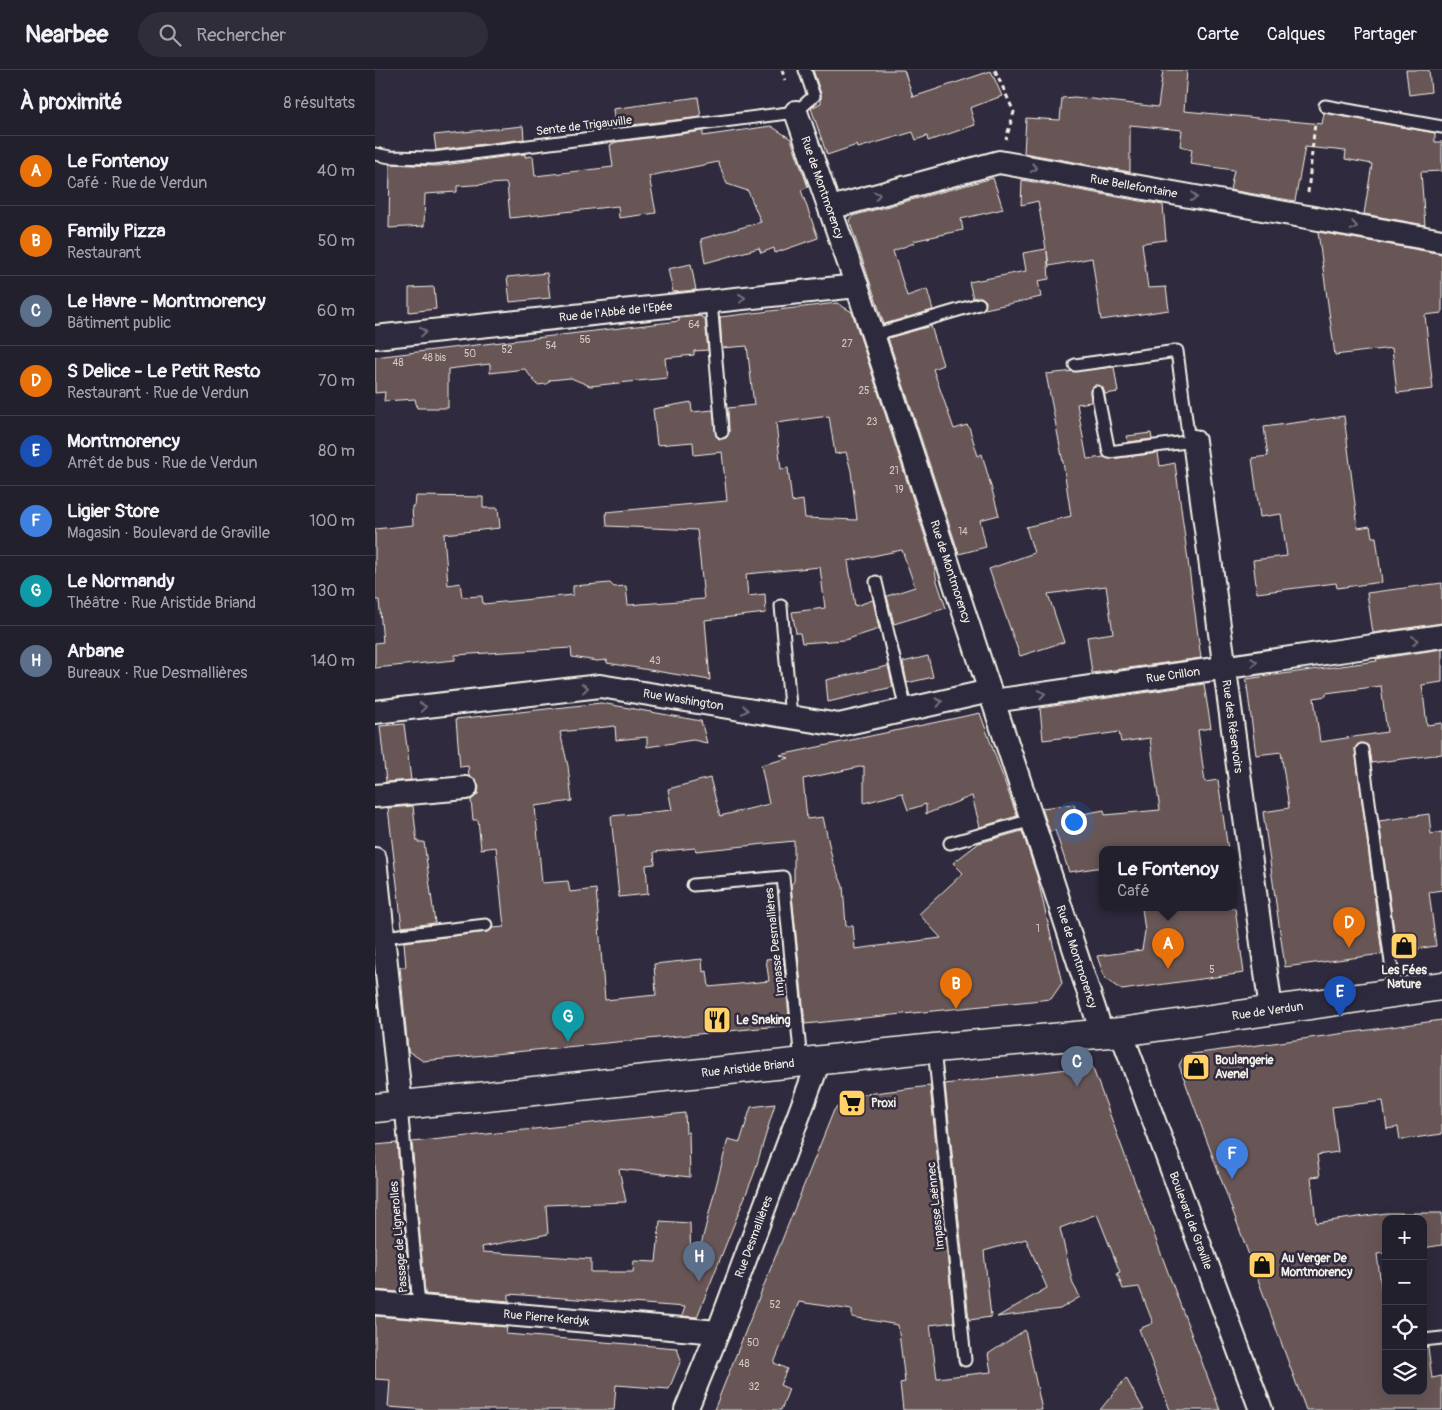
<!DOCTYPE html>
<html lang="fr">
<meta charset="utf-8">
<style>
:root{--surface:#23202e;--page:#2f2d3a;--text:#f1f3f6;--muted:#a3a3aa;--line:#403e4a;--accent:#ffd166}
body{margin:0;font-family:Pangolin,sans-serif;background:var(--page);color:var(--text)}
.controls{position:absolute;right:15px;bottom:15px;display:grid;overflow:hidden;border-radius:10px;box-shadow:0 5px 20px #0002}
.controls button{width:45px;height:45px;display:grid;place-items:center;padding:0;border:0;border-bottom:1px solid var(--line);background:var(--surface);color:var(--text);font:25px sans-serif}
.you{position:absolute;left:698px;top:751px;width:18px;height:18px;margin:-12px;border:4px solid #fff;border-radius:50%;background:#1a73e8;box-shadow:0 0 0 8px #1a73e833}
.badge{display:grid;place-items:center;width:32px;height:32px;border-radius:50%;background:var(--accent);color:#fff;font-size:16px;font-weight:700}
.pin{position:absolute;translate:-50% -41px;filter:drop-shadow(0 1px 2px #0008)}
.pin::after{content:'';position:absolute;top:26px;width:18px;height:15px;background:inherit;clip-path:polygon(0 0,100% 0,50% 100%)}
.popup{position:absolute;left:724px;top:776px;width:138px;height:65px;box-sizing:border-box;display:grid;place-content:center;border-radius:10px;background:var(--surface);filter:drop-shadow(0 1px 4px #0005);font-size:16px;white-space:nowrap;color:var(--muted)}
.popup b{font-size:19px;color:var(--text)}
.popup::after{content:'';position:absolute;left:50%;top:100%;margin-left:-10px;border:10px solid transparent;border-top-color:var(--surface)}
.list{margin:0;padding:0;list-style:none}
h2{display:flex;justify-content:space-between;align-items:center;height:65px;margin:0;padding:0 20px;font-size:21px}
h2 small{font-size:16px;font-weight:400;color:var(--muted)}
.list li{display:grid;grid-template-columns:32px 1fr auto;gap:15px;align-items:center;box-sizing:border-box;height:70px;padding:0 20px;border-top:1px solid var(--line)}
.list b{display:block;font-size:19px;white-space:nowrap}
.list p{margin:0;font-size:16px;white-space:nowrap;color:var(--muted)}
.list em{font-size:16px;font-style:normal;color:var(--muted)}
.icon{flex:none;width:28px;height:28px;fill:none;stroke:currentColor;stroke-width:2;stroke-linecap:round;stroke-linejoin:round}
.map{position:relative;flex:none;width:1067px;height:1340px;overflow:hidden}
header{display:flex;align-items:center;gap:30px;box-sizing:border-box;height:70px;padding:0 25px;background:var(--surface);border-bottom:1px solid var(--line)}
header strong{font-size:24px}
nav{display:flex;gap:28px;margin-inline-start:auto;font-size:18px}
.search{width:350px;height:45px;background:var(--page);display:flex;align-items:center;gap:12px;box-sizing:border-box;padding:0 18px;border-radius:28px;color:var(--muted);font-size:19px}
main{display:flex}
aside{flex:1;background:var(--surface)}
.map>svg:first-child{display:block}
.building{fill:#685756;stroke:#f4f1e8;fill-rule:evenodd}
.lines{fill:none;stroke-linecap:round;stroke-linejoin:round}
.lane-casing{stroke:#f4f1e8;stroke-width:15}
.street-casing{stroke:#f4f1e8;stroke-width:26}
.secondary-casing{stroke:#f4f1e8;stroke-width:31}
.path{stroke:#f4f1e8;stroke-width:3;stroke-dasharray:5 4;stroke-linecap:butt}
.lane{stroke:#2f2a3d;stroke-width:11}
.street{stroke:#2f2a3d;stroke-width:22}
.secondary{stroke:#2f2a3d;stroke-width:28}
.oneway{stroke:#747079}
.labels{text-anchor:middle;dominant-baseline:central;stroke-width:5;stroke-linejoin:round;paint-order:stroke}
.number-label{font-size:10px;fill:#d1cac4}
.street-label{font-size:12px;fill:#f4f1e8;stroke:#2f2a3d}
.poi-label{font-size:12px;font-weight:bold;fill:#f4f1e8;stroke:#2f2a3d;text-anchor:start}
</style>
<header>
<strong>Nearbee</strong>
<div class="search"><svg class="icon" aria-label="search" viewBox="0 0 24 24"><circle cx="10" cy="10" r="6"/><path d="M15 15l6 6"/></svg>Rechercher</div>
<nav><a>Carte</a><a>Calques</a><a>Partager</a></nav>
</header>
<main>
<aside>
<h2>À proximité<small>8 résultats</small></h2>
<ul class="list">
<li><span class="badge" style="background:#e8710a">A</span><div><b>Le Fontenoy</b><p>Café · Rue de Verdun</p></div><em>40 m</em></li>
<li><span class="badge" style="background:#e8710a">B</span><div><b>Family Pizza</b><p>Restaurant</p></div><em>50 m</em></li>
<li><span class="badge" style="background:#5c6f8a">C</span><div><b>Le Havre - Montmorency</b><p>Bâtiment public</p></div><em>60 m</em></li>
<li><span class="badge" style="background:#e8710a">D</span><div><b>S Delice - Le Petit Resto</b><p>Restaurant · Rue de Verdun</p></div><em>70 m</em></li>
<li><span class="badge" style="background:#1a4fb4">E</span><div><b>Montmorency</b><p>Arrêt de bus · Rue de Verdun</p></div><em>80 m</em></li>
<li><span class="badge" style="background:#3f7fe0">F</span><div><b>Ligier Store</b><p>Magasin · Boulevard de Graville</p></div><em>100 m</em></li>
<li><span class="badge" style="background:#0f9aa8">G</span><div><b>Le Normandy</b><p>Théâtre · Rue Aristide Briand</p></div><em>130 m</em></li>
<li><span class="badge" style="background:#5c6f8a">H</span><div><b>Arbane</b><p>Bureaux · Rue Desmallières</p></div><em>140 m</em></li>
</ul>
</aside>
<div class="map">
<svg width="1067" height="1340" viewBox="0 0 1067 1340">
<rect width="100%" height="100%" fill="#2f2a3d"/>
<filter id="ink" filterUnits="userSpaceOnUse"><feTurbulence type="fractalNoise" baseFrequency=".02" numOctaves="2"/><feDisplacementMap in="SourceGraphic" scale="10" xChannelSelector="R" yChannelSelector="G"/><feConvolveMatrix kernelMatrix="1 2 1 2 8 2 1 2 1" color-interpolation-filters="sRGB"/></filter>
<g filter="url(#ink)">
<g class="building">
<path d="M 438,0 L 529,0 L 538,27 L 616,1 L 627,26 L 595,38 L 600,55 L 553,71 L 552,66 L 541,70 L 538,62 L 483,78 L 482,75 L 452,85 L 436,38 L 446,33 L 446,24 Z"/>
<path d="M 788,0 L 812,0 L 809,41 L 947,54 L 949,43 L 1060,63 L 1060,72 L 1067,72 L 1067,101 L 1046,102 L 1050,155 L 989,144 L 997,94 L 970,89 L 971,81 L 930,77 L 920,131 L 855,120 L 859,100 L 815,94 L 817,79 L 805,76 L 807,60 L 755,55 L 755,102 L 649,83 L 651,48 L 685,50 L 687,28 L 700,27 L 783,37 Z"/>
<path d="M 1031,0 L 1054,0 L 1056,22 L 1034,25 Z"/>
<path d="M 323,27 L 326,47 L 240,57 L 238,39 Z"/>
<path d="M 148,56 L 149,69 L 61,80 L 59,65 Z"/>
<path d="M 396,56 L 416,69 L 433,117 L 426,120 L 443,168 L 400,183 L 399,178 L 386,183 L 384,178 L 330,193 L 326,169 L 386,152 L 373,121 L 352,114 L 343,92 L 274,106 L 281,143 L 244,148 L 243,136 L 135,148 L 132,114 L 129,113 L 82,116 L 82,122 L 50,124 L 49,156 L 14,158 L 15,94 L 62,96 L 150,84 L 150,87 L 158,86 L 160,106 L 238,97 L 235,75 L 241,72 L 328,61 L 328,66 Z"/>
<path d="M 618,108 L 628,139 L 586,149 L 588,160 L 538,171 L 539,173 L 518,181 L 532,226 L 552,219 L 558,240 L 509,254 L 474,150 L 477,146 Z"/>
<path d="M 647,110 L 788,135 L 791,170 L 767,173 L 773,218 L 791,217 L 794,240 L 726,250 L 717,188 L 674,196 L 672,181 L 674,209 L 663,211 L 666,227 L 610,239 L 611,231 L 606,227 L 598,228 L 594,212 L 651,201 L 648,183 L 671,179 L 663,131 L 646,135 Z"/>
<path d="M 943,162 L 1067,184 L 1067,243 L 1050,245 L 1058,319 L 1022,323 L 1017,278 L 960,285 Z"/>
<path d="M 316,194 L 321,220 L 298,222 L 293,199 Z"/>
<path d="M 172,203 L 175,228 L 135,232 L 132,207 Z"/>
<path d="M 59,217 L 61,239 L 34,242 L 34,218 Z"/>
<path d="M 462,233 L 477,242 L 558,491 L 562,511 L 571,538 L 519,554 L 512,526 L 540,517 L 527,480 L 473,491 L 480,536 L 498,530 L 504,559 L 470,570 L 427,573 L 425,563 L 421,563 L 417,542 L 450,538 L 445,497 L 371,504 L 373,526 L 390,524 L 391,543 L 330,550 L 335,610 L 232,593 L 232,590 L 222,591 L 197,587 L 196,578 L 80,585 L 80,590 L 0,598 L 0,573 L 8,572 L 4,530 L 0,530 L 0,459 L 38,455 L 37,436 L 40,436 L 41,426 L 108,427 L 108,438 L 123,438 L 125,458 L 69,464 L 73,515 L 85,513 L 87,527 L 107,526 L 108,534 L 198,525 L 198,516 L 235,513 L 239,517 L 251,516 L 253,535 L 329,529 L 322,460 L 232,456 L 231,442 L 352,431 L 347,382 L 319,385 L 318,372 L 282,375 L 278,339 L 316,332 L 317,342 L 338,340 L 341,366 L 344,369 L 351,368 L 354,362 L 353,338 L 379,335 L 372,276 L 347,278 L 345,247 ZM 454,346 L 460,384 L 471,382 L 476,401 L 482,450 L 430,448 L 428,430 L 417,432 L 413,398 L 406,399 L 401,353 Z"/>
<path d="M 326,246 L 327,248 L 330,248 L 333,280 L 319,281 L 319,285 L 290,288 L 292,308 L 215,316 L 196,308 L 175,310 L 172,314 L 162,315 L 150,299 L 115,303 L 115,294 L 73,299 L 73,338 L 42,338 L 40,329 L 9,331 L 10,322 L 0,323 L 0,287 L 304,251 L 304,248 Z"/>
<path d="M 556,256 L 568,295 L 558,299 L 579,359 L 592,355 L 594,357 L 603,386 L 607,384 L 624,445 L 605,450 L 611,477 L 584,484 L 513,268 Z"/>
<path d="M 739,297 L 743,322 L 730,324 L 727,317 L 720,315 L 715,320 L 716,332 L 702,334 L 712,389 L 729,387 L 735,389 L 783,383 L 785,396 L 800,393 L 826,588 L 717,603 L 712,567 L 738,563 L 731,516 L 673,524 L 689,572 L 645,586 L 614,499 L 659,483 L 651,457 L 696,446 L 688,392 L 671,304 Z"/>
<path d="M 969,346 L 983,458 L 995,456 L 997,467 L 1001,467 L 1007,512 L 962,518 L 961,513 L 882,523 L 878,490 L 912,486 L 906,444 L 885,447 L 877,388 L 893,386 L 889,357 Z"/>
<path d="M 776,363 L 777,369 L 753,372 L 752,366 Z"/>
<path d="M 1067,513 L 1067,553 L 998,563 L 992,523 Z"/>
<path d="M 1067,579 L 1067,612 L 1047,615 L 1052,655 L 1067,653 L 1067,684 L 996,693 L 993,675 L 986,673 L 980,678 L 1007,884 L 910,897 L 888,742 L 914,738 L 906,682 L 881,685 L 871,609 L 1002,591 L 1001,589 ZM 1006,616 L 1012,662 L 945,672 L 939,628 L 951,626 L 951,623 Z"/>
<path d="M 553,586 L 558,607 L 532,613 L 528,592 Z"/>
<path d="M 513,596 L 518,617 L 453,632 L 451,610 Z"/>
<path d="M 829,614 L 836,658 L 823,660 L 830,712 L 843,710 L 853,780 L 728,780 L 728,797 L 694,802 L 680,760 L 675,762 L 667,738 L 699,734 L 702,745 L 729,740 L 730,745 L 785,740 L 775,668 L 746,672 L 744,662 L 695,669 L 694,667 L 668,670 L 665,638 Z"/>
<path d="M 226,633 L 326,651 L 332,673 L 318,670 L 272,677 L 272,667 L 241,670 L 240,656 L 185,662 L 193,696 L 197,731 L 160,736 L 167,813 L 193,811 L 195,822 L 221,819 L 230,930 L 281,925 L 279,894 L 327,889 L 328,902 L 332,901 L 334,917 L 394,911 L 391,889 L 408,887 L 415,955 L 48,991 L 33,981 L 25,897 L 31,897 L 29,872 L 112,862 L 118,858 L 129,857 L 121,777 L 106,779 L 103,750 L 98,750 L 96,730 L 103,724 L 104,716 L 101,710 L 94,706 L 93,696 L 85,697 L 81,649 Z"/>
<path d="M 605,643 L 642,746 L 605,757 L 597,726 L 551,744 L 551,734 L 533,740 L 527,723 L 489,733 L 489,696 L 428,709 L 432,749 L 448,747 L 458,792 L 468,816 L 471,856 L 478,856 L 480,879 L 566,868 L 544,844 L 588,803 L 578,793 L 604,773 L 647,761 L 662,806 L 687,913 L 676,929 L 430,954 L 416,815 L 419,811 L 419,771 L 321,781 L 320,778 L 279,782 L 280,794 L 271,795 L 273,824 L 244,827 L 236,746 L 297,740 L 293,719 L 335,708 L 345,746 L 394,734 L 386,695 L 414,688 L 405,685 Z"/>
<path d="M 29,654 L 36,710 L 11,712 L 5,656 Z"/>
<path d="M 38,736 L 42,772 L 49,772 L 60,853 L 27,857 L 13,738 Z"/>
<path d="M 1054,744 L 1056,764 L 1067,762 L 1067,820 L 1054,822 L 1061,876 L 1022,882 L 1004,751 Z"/>
<path d="M 767,838 L 860,838 L 869,903 L 747,920 L 730,909 L 722,886 L 767,880 L 770,861 Z"/>
<path d="M 1067,950 L 1067,1064 L 1025,1070 L 1023,1057 L 1012,1059 L 1008,1031 L 957,1037 L 963,1082 L 942,1085 L 945,1106 L 936,1107 L 941,1153 L 1011,1143 L 1067,1143 L 1067,1175 L 1048,1178 L 1048,1149 L 1011,1149 L 1011,1183 L 1002,1184 L 1011,1256 L 1011,1321 L 1048,1321 L 1048,1277 L 1053,1277 L 1057,1308 L 1067,1306 L 1067,1340 L 931,1340 L 804,995 L 810,985 Z"/>
<path d="M 717,996 L 794,1205 L 845,1340 L 795,1340 L 764,1259 L 778,1253 L 764,1217 L 748,1219 L 742,1203 L 745,1202 L 722,1144 L 685,1158 L 698,1214 L 705,1227 L 685,1239 L 622,1247 L 672,1218 L 651,1169 L 609,1181 L 616,1247 L 594,1250 L 570,1014 Z"/>
<path d="M 555,1016 L 579,1252 L 555,1255 L 562,1308 L 616,1302 L 613,1284 L 650,1260 L 667,1340 L 528,1340 L 525,1313 L 530,1312 L 523,1255 L 477,1247 L 477,1240 L 424,1232 L 399,1293 L 412,1299 L 405,1315 L 414,1319 L 406,1340 L 339,1340 L 459,1040 L 475,1026 Z"/>
<path d="M 400,1034 L 379,1104 L 322,1247 L 307,1246 L 310,1237 L 134,1224 L 134,1231 L 50,1224 L 37,1072 L 310,1043 L 311,1063 L 314,1062 L 315,1107 L 244,1099 L 251,1132 L 171,1135 L 173,1164 L 107,1177 L 108,1182 L 216,1189 L 216,1202 L 258,1202 L 259,1191 L 281,1192 L 285,1151 L 315,1153 L 316,1201 L 319,1202 L 353,1069 L 365,1072 L 376,1037 Z"/>
<path d="M 22,1073 L 35,1223 L 0,1220 L 0,1075 Z"/>
<path d="M 0,1246 L 132,1257 L 131,1264 L 302,1278 L 306,1290 L 294,1319 L 241,1315 L 239,1340 L 53,1340 L 13,1337 L 15,1310 L 0,1309 Z"/>
<path d="M 751,1308 L 769,1340 L 725,1340 Z"/>
</g>
<g class="lines">
<defs>
<g id="lane">
<path d="M 950,36 L 1067,57"/>
<path d="M 0,84 L 15,87 L 58,88 L 421,42 L 439,26 L 430,0"/>
<path d="M 336,231 L 347,362"/>
<path d="M 498,265 L 604,234"/>
<path d="M 700,295 L 802,281 L 814,372"/>
<path d="M 722,322 L 734,382 L 819,371"/>
<path d="M 501,512 L 531,640"/>
<path d="M 406,536 L 416,647"/>
<path d="M 987,680 L 1020,922"/>
<path d="M 575,773 L 657,750"/>
<path d="M 318,815 L 408,807 L 426,992"/>
<path d="M 8,867 L 111,855"/>
<path d="M 559,978 L 590,1290"/>
<path d="M 26,1036 L 44,1236"/>
<path d="M 1048,1270 L 1067,1268"/>
</g>
<g id="street">
<path id="s1" d="M 421,42 L 482,216 L 727,963"/>
<path id="s2" d="M 455,138 L 624,92 L 1067,171"/>
<path id="s3" d="M 0,267 L 482,216"/>
<path id="s4" d="M 819,371 L 896,940"/>
<path id="s5" d="M 618,631 L 1067,566"/>
<path id="s6" d="M 0,642 L 225,616 L 464,655 L 615,621"/>
<path d="M 0,726 L 91,718"/>
<path d="M 0,789 L 26,1036"/>
<path id="s7" d="M 746,962 L 886,1340"/>
<path id="s8" d="M 0,1233 L 343,1262"/>
<path id="s9" d="M 311,1340 L 343,1262 L 444,991"/>
</g>
<g id="secondary">
<path id="s10" d="M 0,1038 L 559,978 L 746,962 L 1067,916"/>
</g>
</defs>
<use href="#lane" class="lane-casing"/>
<use href="#street" class="street-casing"/>
<use href="#secondary" class="secondary-casing"/>
<g class="path">
<path d="M 407,0 L 410,10"/>
<path d="M 620,0 L 639,42 L 631,69"/>
<path d="M 933,123 L 940,52"/>
</g>
<use href="#lane" class="lane"/>
<use href="#street" class="street"/>
<use href="#secondary" class="secondary"/>
</g>
<defs><path id="oneway-chevron" d="M-2-3.5L2.5 0L-2 3.5" fill="none" stroke-width="1.6" stroke-linecap="round" stroke-linejoin="round" transform="scale(1.25)"/></defs>
<g class="oneway">
<use href="#oneway-chevron" transform="translate(659 98) rotate(10)"/>
<use href="#oneway-chevron" transform="translate(502 125) rotate(-15)"/>
<use href="#oneway-chevron" transform="translate(819 127) rotate(10)"/>
<use href="#oneway-chevron" transform="translate(979 156) rotate(10)"/>
<use href="#oneway-chevron" transform="translate(367 228) rotate(-6)"/>
<use href="#oneway-chevron" transform="translate(48 262) rotate(-6)"/>
<use href="#oneway-chevron" transform="translate(1040 570) rotate(-8)"/>
<use href="#oneway-chevron" transform="translate(879 592) rotate(-8)"/>
<use href="#oneway-chevron" transform="translate(210 618) rotate(-7)"/>
<use href="#oneway-chevron" transform="translate(667 624) rotate(-8)"/>
<use href="#oneway-chevron" transform="translate(564 632) rotate(-13)"/>
<use href="#oneway-chevron" transform="translate(48 637) rotate(-7)"/>
<use href="#oneway-chevron" transform="translate(370 640) rotate(9)"/>
</g>
</g>
<defs>
<symbol id="shop-square" viewBox="-11 -11 22 22"><rect x="-9" y="-9" width="18" height="18" rx="4" fill="#ffd166" stroke="#2f2a3d"/><path d="M-5-2.5h2.3a2.7 3.5 0 0 1 5.4 0H5L5.5 6h-11ZM-1.5-2.5h3a1.5 2.3 0 0 0-3 0Z" fill="#111"/></symbol>
<symbol id="restaurant-square" viewBox="-11 -11 22 22"><rect x="-9" y="-9" width="18" height="18" rx="4" fill="#ffd166" stroke="#2f2a3d"/><path d="M-5-6h1v4h1v-4h1v4h1v-4h1v5L-1.5 .5V6h-2V.5L-5-1ZM5-6V6H3V1.5H1.5Q1.5-4 5-6Z" fill="#111"/></symbol>
<symbol id="supermarket-square" viewBox="-11 -11 22 22"><rect x="-9" y="-9" width="18" height="18" rx="4" fill="#ffd166" stroke="#2f2a3d"/><path d="M-6-5.5h2.5l.6 2H6L4.5 2H-2.5L-4.4-4H-6ZM-1.5 3.2a1.3 1.3 0 1 0 .1 0ZM3 3.2a1.3 1.3 0 1 0 .1 0Z" fill="#111"/></symbol>
</defs>
<g fill-rule="evenodd">
<use href="#shop-square" x="1013" y="860" width="32" height="32"/>
<use href="#restaurant-square" x="326" y="934" width="32" height="32"/>
<use href="#shop-square" x="805" y="981" width="32" height="32"/>
<use href="#supermarket-square" x="461" y="1017" width="32" height="32"/>
<use href="#shop-square" x="871" y="1179" width="32" height="32"/>
</g>
<g class="labels">
<g class="number-label">
<text x="319" y="255">64</text>
<text x="210" y="270">56</text>
<text x="472" y="274">27</text>
<text x="176" y="276">54</text>
<text x="132" y="280">52</text>
<text x="95" y="284">50</text>
<text x="59" y="288">48 bis</text>
<text x="23" y="293">48</text>
<text x="489" y="321">25</text>
<text x="497" y="352">23</text>
<text x="519" y="401">21</text>
<text x="524" y="420">19</text>
<text x="588" y="462">14</text>
<text x="280" y="591">43</text>
<text x="663" y="859">1</text>
<text x="837" y="900">5</text>
<text x="400" y="1235">52</text>
<text x="378" y="1273">50</text>
<text x="369" y="1294">48</text>
<text x="379" y="1317">32</text>
</g>
<g class="street-label">
<text transform="translate(209 56) rotate(-7)">Sente de Trigauville</text>
<text stroke="none"><textPath href="#s2" startOffset="312">Rue Bellefontaine</textPath></text>
<text stroke="none"><textPath href="#s1" startOffset="80">Rue de Montmorency</textPath></text>
<text stroke="none"><textPath href="#s3" startOffset="242">Rue de l'Abbé de l'Epée</textPath></text>
<text stroke="none"><textPath href="#s1" startOffset="485">Rue de Montmorency</textPath></text>
<text stroke="none"><textPath href="#s5" startOffset="182">Rue Crillon</textPath></text>
<text stroke="none"><textPath href="#s6" startOffset="311">Rue Washington</textPath></text>
<text stroke="none"><textPath href="#s4" startOffset="288">Rue des Réservoirs</textPath></text>
<text transform="translate(400 872) rotate(-96)">Impasse Desmallières</text>
<text stroke="none"><textPath href="#s1" startOffset="890">Rue de Montmorency</textPath></text>
<text stroke="none"><textPath href="#s10" startOffset="898">Rue de Verdun</textPath></text>
<text stroke="none"><textPath href="#s10" startOffset="375">Rue Aristide Briand</textPath></text>
<text transform="translate(561 1136) rotate(-96)">Impasse Laënnec</text>
<text stroke="none"><textPath href="#s7" startOffset="201">Boulevard de Graville</textPath></text>
<text stroke="none"><textPath href="#s9" startOffset="186">Rue Desmallières</textPath></text>
<text transform="translate(24 1167) rotate(-95)">Passage de Lignerolles</text>
<text stroke="none"><textPath href="#s8" startOffset="172">Rue Pierre Kerdyk</textPath></text>
</g>
<g class="poi-label">
<text x="1029" y="900" text-anchor="middle">Les Fées<tspan x="1029" dy="14">Nature</tspan></text>
<text x="361" y="950">Le Snaking</text>
<text x="840" y="990">Boulangerie<tspan x="840" dy="14">Avenel</tspan></text>
<text x="496" y="1033">Proxi</text>
<text x="906" y="1188">Au Verger De<tspan x="906" dy="14">Montmorency</tspan></text>
</g>
</g>
</svg>
<div class="controls">
<button>+</button>
<button>−</button>
<button><svg class="icon" aria-label="locate" viewBox="0 0 24 24"><circle cx="12" cy="12" r="6"/><path d="M12 2v4M12 18v4M2 12h4M18 12h4"/></svg></button>
<button><svg class="icon" aria-label="layers" viewBox="0 0 24 24"><path d="M12 4l9 5-9 5-9-5zM3 14l9 5 9-5"/></svg></button>
</div>
<div class="you"></div>
<div class="pin badge" style="left:793px;top:899px;background:#e8710a">A</div>
<div class="popup"><b>Le Fontenoy</b>Café</div>
<div class="pin badge" style="left:581px;top:939px;background:#e8710a">B</div>
<div class="pin badge" style="left:702px;top:1017px;background:#5c6f8a">C</div>
<div class="pin badge" style="left:974px;top:878px;background:#e8710a">D</div>
<div class="pin badge" style="left:965px;top:947px;background:#1a4fb4">E</div>
<div class="pin badge" style="left:857px;top:1109px;background:#3f7fe0">F</div>
<div class="pin badge" style="left:193px;top:972px;background:#0f9aa8">G</div>
<div class="pin badge" style="left:324px;top:1212px;background:#5c6f8a">H</div>
</div>
</main>
